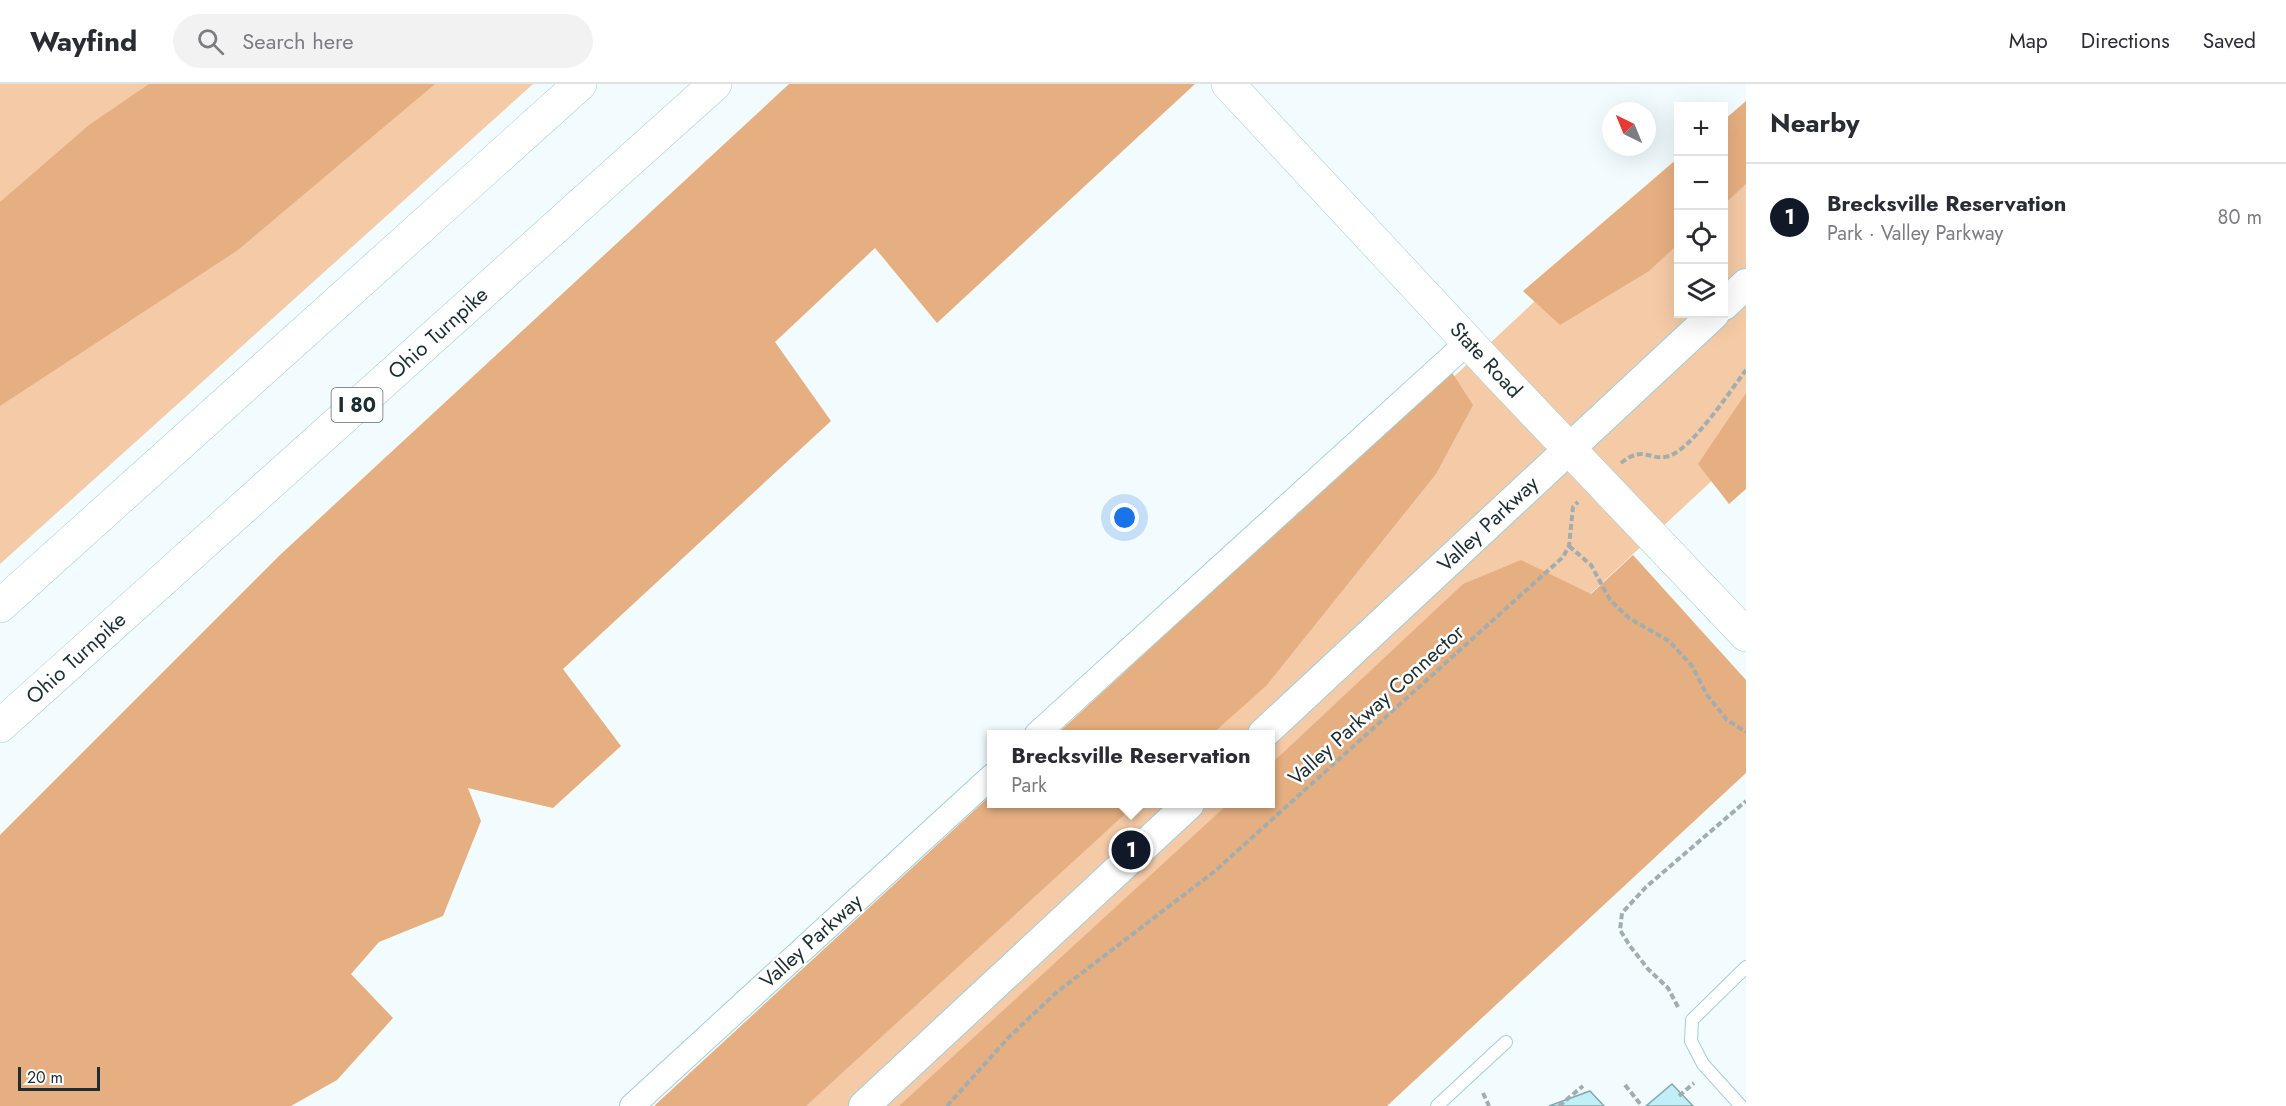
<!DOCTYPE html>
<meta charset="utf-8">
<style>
:root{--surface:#fff;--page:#f2f2f3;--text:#2b2b33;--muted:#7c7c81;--line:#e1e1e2;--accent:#111827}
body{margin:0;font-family:Jost,sans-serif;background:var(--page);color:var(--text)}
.controls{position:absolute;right:18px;top:18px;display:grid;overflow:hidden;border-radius:0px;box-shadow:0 6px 24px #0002}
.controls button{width:54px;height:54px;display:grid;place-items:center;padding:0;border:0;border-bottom:2px solid var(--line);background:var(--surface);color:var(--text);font:30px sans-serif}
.compass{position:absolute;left:1602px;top:18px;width:54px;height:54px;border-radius:50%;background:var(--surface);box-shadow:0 6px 24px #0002;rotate:317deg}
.scale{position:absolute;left:18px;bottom:15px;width:82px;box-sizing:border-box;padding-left:6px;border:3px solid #1c2e31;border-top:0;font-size:16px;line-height:21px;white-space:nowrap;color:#1c2e31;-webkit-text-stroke:4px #fff;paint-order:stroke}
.you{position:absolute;left:1125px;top:434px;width:21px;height:21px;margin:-15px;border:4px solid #fff;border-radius:50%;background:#1a73e8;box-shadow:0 0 0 9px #1a73e833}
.badge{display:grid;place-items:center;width:39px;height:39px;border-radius:50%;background:var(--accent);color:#fff;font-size:20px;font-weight:700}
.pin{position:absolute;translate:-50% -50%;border:3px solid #fff;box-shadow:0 2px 6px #0006}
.popup{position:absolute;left:987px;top:646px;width:288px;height:78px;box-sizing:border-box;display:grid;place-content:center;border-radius:0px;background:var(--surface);filter:drop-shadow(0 2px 4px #0005);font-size:20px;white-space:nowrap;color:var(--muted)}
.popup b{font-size:22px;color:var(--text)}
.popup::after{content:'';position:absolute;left:50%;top:100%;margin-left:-12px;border:12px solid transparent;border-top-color:var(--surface)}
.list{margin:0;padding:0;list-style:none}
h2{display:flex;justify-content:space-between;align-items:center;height:78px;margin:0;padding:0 24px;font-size:26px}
h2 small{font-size:20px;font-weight:400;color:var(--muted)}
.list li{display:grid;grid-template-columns:39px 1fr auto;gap:18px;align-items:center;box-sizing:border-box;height:108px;padding:0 24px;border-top:2px solid var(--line)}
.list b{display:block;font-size:22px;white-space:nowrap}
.list p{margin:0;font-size:20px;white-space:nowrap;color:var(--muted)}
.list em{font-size:20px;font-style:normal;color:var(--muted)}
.icon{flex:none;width:33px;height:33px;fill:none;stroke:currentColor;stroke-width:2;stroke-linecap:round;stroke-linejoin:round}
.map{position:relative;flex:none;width:1746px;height:1022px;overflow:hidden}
header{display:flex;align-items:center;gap:36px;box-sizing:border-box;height:84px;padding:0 30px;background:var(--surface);border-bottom:2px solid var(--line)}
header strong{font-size:28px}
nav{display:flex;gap:33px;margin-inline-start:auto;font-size:21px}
.search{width:420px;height:54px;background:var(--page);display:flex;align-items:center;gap:15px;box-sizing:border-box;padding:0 21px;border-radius:33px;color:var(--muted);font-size:22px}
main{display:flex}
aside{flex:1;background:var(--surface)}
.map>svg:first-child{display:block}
.green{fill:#f5caa6}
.forest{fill:#e6af81}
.building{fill:#c0eff7;stroke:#86a7ad;stroke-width:1.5}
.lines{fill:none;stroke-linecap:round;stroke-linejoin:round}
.service-casing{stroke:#a1cfd8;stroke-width:14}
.minor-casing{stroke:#a1cfd8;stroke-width:26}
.tertiary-casing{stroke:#a1cfd8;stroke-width:32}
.secondary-casing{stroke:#a1cfd8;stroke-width:34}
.motorway-casing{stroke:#a1cfd8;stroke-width:34}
.path{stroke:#a1adaf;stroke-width:4;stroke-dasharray:6 3;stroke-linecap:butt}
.service{stroke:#fff;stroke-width:12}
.minor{stroke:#fff;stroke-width:24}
.tertiary{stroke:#fff;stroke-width:30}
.secondary{stroke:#fff;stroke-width:33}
.motorway{stroke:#fff;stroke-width:33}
.labels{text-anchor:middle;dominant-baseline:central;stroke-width:5;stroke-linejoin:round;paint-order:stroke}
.shield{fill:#fff;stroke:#606d6f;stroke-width:1.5}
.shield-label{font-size:20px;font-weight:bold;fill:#1c2e31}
.street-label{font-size:21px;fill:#1c2e31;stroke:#fff}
</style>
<header>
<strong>Wayfind</strong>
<div class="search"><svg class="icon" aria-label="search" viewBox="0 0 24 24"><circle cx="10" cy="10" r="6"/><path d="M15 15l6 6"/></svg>Search here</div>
<nav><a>Map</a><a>Directions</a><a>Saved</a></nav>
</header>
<main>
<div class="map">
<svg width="1746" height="1022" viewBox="0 0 1746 1022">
<rect width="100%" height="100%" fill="#f2fbfd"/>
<g class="green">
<path d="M 0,0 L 533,0 L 0,480 Z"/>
<path d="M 1746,22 L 1746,365 L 1040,1022 L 671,1022 L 996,720 L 1270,720 L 1270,650 L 1070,650 L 1678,84 L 1678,230 L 1724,230 L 1724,43 Z"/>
</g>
<g class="forest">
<path d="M 149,0 L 435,0 L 238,166 L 0,322 L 0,118 L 89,41 Z"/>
<path d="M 789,0 L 1195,0 L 937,239 L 875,164 L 775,258 L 831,337 L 563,585 L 621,662 L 553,724 L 468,704 L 481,737 L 443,832 L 379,858 L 351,890 L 393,934 L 337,996 L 291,1022 L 0,1022 L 0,751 L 281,470 Z"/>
<path d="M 1746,17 L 1746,100 L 1724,120 L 1724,36 Z"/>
<path d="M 1678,74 L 1678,160 L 1649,187 L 1560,241 L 1523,207 Z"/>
<path d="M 1451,287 L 1473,321 L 1436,390 L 1266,602 L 1212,650 L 1057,650 Z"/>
<path d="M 1746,309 L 1746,405 L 1729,420 L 1698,380 Z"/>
<path d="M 1633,471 L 1746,596 L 1746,689 L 1387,1022 L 899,1022 L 1228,720 L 1270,720 L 1271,680 L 1463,500 L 1521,476 L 1591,510 Z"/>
<path d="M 991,711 L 992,720 L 1136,720 L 806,1022 L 654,1022 Z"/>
</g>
<g class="building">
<path d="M 1672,1000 L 1693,1022 L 1646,1022 Z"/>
<path d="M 1590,1007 L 1604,1022 L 1549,1022 Z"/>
</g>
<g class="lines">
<defs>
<g id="service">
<path d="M 1437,1022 L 1506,958"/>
<path d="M 1741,1022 L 1703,980 L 1691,957 L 1692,936 L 1746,883"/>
</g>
<g id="minor">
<path d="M 1037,650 L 1469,257"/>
<path d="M 632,1022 L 992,692"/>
</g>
<g id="tertiary">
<path d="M 1724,221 L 1746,200"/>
<path d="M 1263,650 L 1714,230"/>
<path d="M 864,1022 L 1189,720"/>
</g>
<path id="secondary" d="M 1228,0 L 1498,290 L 1746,551"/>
<g id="motorway">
<path d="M 0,522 L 580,0"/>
<path d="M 0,642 L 715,0"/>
</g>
</defs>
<use href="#service" class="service-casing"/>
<use href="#minor" class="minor-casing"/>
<use href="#tertiary" class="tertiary-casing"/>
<use href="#secondary" class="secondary-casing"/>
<use href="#motorway" class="motorway-casing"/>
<g class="path">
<path d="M 1621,379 C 1645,360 1648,378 1669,372 C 1693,364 1730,307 1746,286"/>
<path d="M 1569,462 L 1591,481 L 1610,516 L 1629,534 L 1669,557 L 1692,582 L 1707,611 L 1727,636 L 1746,648"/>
<path d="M 1678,923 L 1668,904 L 1648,885 L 1630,862 L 1620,846 L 1622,829 L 1646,803 L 1746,717"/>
<path d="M 1625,1001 L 1642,1022"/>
<path d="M 1483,1009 L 1489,1022"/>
<path d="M 1679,1012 L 1694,999"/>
<path d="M 947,1022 L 1009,953 L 1057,908 L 1215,787 L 1563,473 L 1569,462 L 1573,423 L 1578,418"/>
<path d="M 1559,1022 L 1583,1002"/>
</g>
<use href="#service" class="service"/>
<use href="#minor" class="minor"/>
<use href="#tertiary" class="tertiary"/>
<use href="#secondary" class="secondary"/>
<use href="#motorway" class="motorway"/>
</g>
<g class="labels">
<rect class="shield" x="331.5" y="304" width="51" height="34" rx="4.5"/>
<g class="shield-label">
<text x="357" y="321">I 80</text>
</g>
<g class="street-label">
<text transform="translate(438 249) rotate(-42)">Ohio Turnpike</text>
<text transform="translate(1486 276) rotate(47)">State Road</text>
<text transform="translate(1488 440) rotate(-43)">Valley Parkway</text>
<text transform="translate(76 574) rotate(-42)">Ohio Turnpike</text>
<text transform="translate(1376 621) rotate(-42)">Valley Parkway Connector</text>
<text transform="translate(811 857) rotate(-42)">Valley Parkway</text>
</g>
</g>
</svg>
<div class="controls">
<button>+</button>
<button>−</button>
<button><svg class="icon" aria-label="locate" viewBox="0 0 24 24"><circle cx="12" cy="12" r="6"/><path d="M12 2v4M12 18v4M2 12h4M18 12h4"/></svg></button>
<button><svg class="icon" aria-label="layers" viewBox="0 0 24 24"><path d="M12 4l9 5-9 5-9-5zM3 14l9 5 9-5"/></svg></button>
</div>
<svg class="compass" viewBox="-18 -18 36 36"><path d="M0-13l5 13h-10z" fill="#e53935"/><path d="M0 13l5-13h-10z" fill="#7c7c81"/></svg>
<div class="scale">20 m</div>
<div class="you"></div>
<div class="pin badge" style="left:1131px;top:766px">1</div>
<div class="popup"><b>Brecksville Reservation</b>Park</div>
</div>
<aside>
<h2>Nearby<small></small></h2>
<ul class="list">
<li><span class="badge">1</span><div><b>Brecksville Reservation</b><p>Park · Valley Parkway</p></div><em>80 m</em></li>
</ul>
</aside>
</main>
